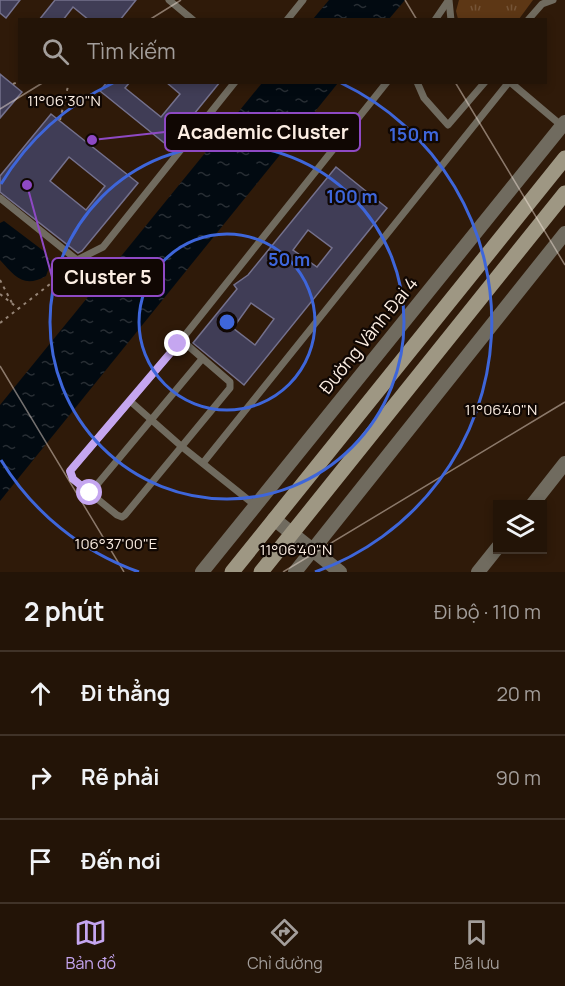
<!DOCTYPE html>
<html lang="vi">
<meta charset="utf-8">
<style>
:root{--surface:#231407;--page:#2b1d11;--text:#f1f3f6;--muted:#a39e9b;--line:#403328;--accent:#c5a6f0}
body{margin:0;font-family:Manrope,sans-serif;background:var(--page);color:var(--text)}
.controls{position:absolute;right:18px;bottom:18px;display:grid;overflow:hidden;border-radius:0px;box-shadow:0 3px 9px #0003}
.controls button{width:54px;height:54px;display:grid;place-items:center;padding:0;border:0;border-bottom:2px solid var(--line);background:var(--surface);color:var(--text);font:30px sans-serif}
.stop{position:absolute;width:18px;height:18px;margin:-14px;border:4px solid #c5a6f0;border-radius:50%;background:#fff}
.stop.end{background:#c5a6f0;border-color:#fff;box-shadow:0 2px 6px #0008}
.list{margin:0;padding:0;list-style:none}
h2{display:flex;justify-content:space-between;align-items:center;height:78px;margin:0;padding:0 24px;font-size:26px}
h2 small{font-size:20px;font-weight:400;color:var(--muted)}
.list li{display:grid;grid-template-columns:39px 1fr auto;gap:18px;align-items:center;box-sizing:border-box;height:84px;padding:0 24px;border-top:2px solid var(--line)}
.list b{display:block;font-size:22px;white-space:nowrap}
.list em{font-size:20px;font-style:normal;color:var(--muted)}
.icon{flex:none;width:33px;height:33px;fill:none;stroke:currentColor;stroke-width:2;stroke-linecap:round;stroke-linejoin:round}
.map{position:relative;flex:none;width:565px;height:572px;overflow:hidden}
.search{position:absolute;background:var(--surface);box-shadow:0 3px 9px #0003;left:18px;right:18px;top:18px;height:66px;display:flex;align-items:center;gap:15px;box-sizing:border-box;padding:0 21px;border-radius:0px;color:var(--muted);font-size:22px}
.sheet{height:330px;background:var(--surface)}
nav{display:flex;justify-content:space-around;align-items:center;box-sizing:border-box;height:84px;border-top:2px solid var(--line);background:var(--surface);font-size:16px;color:var(--muted)}
nav a{display:grid;justify-items:center;gap:3px}
nav .on{color:var(--accent)}
.map>svg:first-child{display:block}
.grass{fill:url(#grass-tufts)}
.water{fill:url(#water-ripples)}
.building{fill:#403d56;stroke:#74718d;stroke-width:1.5;fill-rule:evenodd}
.lines{fill:none;stroke-linecap:round;stroke-linejoin:round}
.path{stroke:#958476;stroke-width:2;stroke-dasharray:3 4.5;stroke-linecap:butt}
.lane{stroke:#706b5f;stroke-width:7}
.street{stroke:#706b5f;stroke-width:14}
.secondary{stroke:#9e9783;stroke-width:15}
.route{stroke:#c5a6f0;stroke-width:8}
.ticks{fill:none;stroke:#fceee3;stroke-width:1.5;stroke-opacity:0.45}
.ring{fill:none;stroke:#3e66da;stroke-width:3}
.labels{text-anchor:middle;dominant-baseline:central;stroke-width:4.5;stroke-linejoin:round;paint-order:stroke}
.street-label{font-size:18px;fill:#fceee3;stroke:#100703}
.ticks-label{font-size:15px;text-anchor:middle;fill:#fceee3;stroke:#100703;stroke-width:4.5;stroke-linejoin:round;paint-order:stroke}
.centre{fill:#3e66da;stroke:#100703;stroke-width:3}
.ring-label{font-size:18px;text-anchor:middle;font-weight:bold;fill:#3e66da;stroke:#100703;stroke-width:4.5;stroke-linejoin:round;paint-order:stroke}
.leader{fill:none;stroke:#8e49c4;stroke-width:2}
.callout-dot{fill:#8e49c4;stroke:#100703;stroke-width:2}
.callout{fill:#100703;stroke:#8e49c4;stroke-width:2}
.callout-label{font-size:20px;text-anchor:middle;font-weight:bold;fill:#fceee3}
</style>
<div class="map">
<svg width="565" height="572" viewBox="0 0 565 572">
<defs>
<pattern id="grass-tufts" width="24" height="20" patternUnits="userSpaceOnUse" patternTransform="scale(1.5)"><rect width="24" height="20" fill="#5d3715"/><path d="M3 7l-1-3M5 7V3M7 7l1-3M15 17l-1-3M17 17v-4M19 17l1-3" fill="none" stroke="#755437"/></pattern>
<pattern id="water-ripples" width="26" height="14" patternUnits="userSpaceOnUse" patternTransform="scale(1.5)"><rect width="26" height="14" fill="#020a11"/><path d="M2 4q2-2 4 0t4 0M15 11q2-2 4 0t4 0" fill="none" stroke="#282e34"/></pattern>
</defs>
<rect width="100%" height="100%" fill="#2f1a09"/>
<path class="grass" d="M 459,0 L 533,0 L 519,19 L 458,19 L 456,11 Z"/>
<g class="water">
<path d="M 329,0 L 405,0 L 389,19 L 313,19 Z"/>
<path d="M 262,83 L 338,83 L 0,501 L 0,405 Z"/>
<path d="M 4,221 L 45,252 L 51,262 L 46,276 C 23,289 15,276 0,260 L 0,223 Z"/>
</g>
<g class="building">
<path d="M 0,0 L 20,0 L 6,18 L 0,13 Z"/>
<path d="M 55,0 L 136,0 L 120,20 L 89,20 L 73,7 L 63,20 L 39,20 Z"/>
<path d="M 0,74 L 22,92 L 0,118 Z"/>
<path d="M 107,82 L 130,82 L 125,88 L 161,117 L 180,94 L 166,82 L 220,82 L 168,146 L 100,91 Z"/>
<path d="M 51,114 L 138,183 L 82,251 L 78,253 L 0,192 L 0,176 ZM 69,157 L 105,186 L 86,210 L 50,181 Z"/>
<path d="M 336,167 L 387,208 L 244,385 L 193,343 L 237,289 L 234,285 L 248,275 ZM 308,230 L 332,248 L 317,267 L 293,250 ZM 251,303 L 274,319 L 255,345 L 233,328 Z"/>
</g>
<g class="lines">
<g class="path">
<path d="M 13,84 L 20,81"/>
<path d="M 60,120 L 69,82"/>
<path d="M 0,280 L 12,303"/>
<path d="M 0,294 L 19,309"/>
<path d="M 0,323 L 72,267"/>
</g>
<g class="lane">
<path d="M 169,0 L 193,20"/>
<path d="M 449,0 L 451,20"/>
<path d="M 287,20 L 303,0"/>
<path d="M 435,20 L 448,1"/>
<path d="M 528,20 L 542,4 L 553,0"/>
<path d="M 417,82 L 424,98 L 448,125 L 485,82"/>
<path d="M 510,82 L 562,126"/>
<path d="M 0,198 L 77,260 L 103,247 L 235,82"/>
<path d="M 178,344 L 387,82"/>
<path d="M 130,401 L 178,344 L 186,344 L 230,382 L 230,388 L 125,515 L 122,517 L 117,515 L 73,479 L 70,471 L 130,401 L 181,446 L 256,506"/>
<path d="M 203,463 L 509,82"/>
<path d="M 90,493 L 202,359"/>
</g>
<g class="street">
<path d="M 532,505 L 565,463"/>
<path d="M 274,519 L 340,572"/>
<path d="M 202,572 L 565,122"/>
<path d="M 295,572 L 565,233"/>
<path d="M 478,572 L 498,547"/>
</g>
<g class="secondary">
<path d="M 232,572 L 565,158"/>
<path d="M 261,572 L 565,193"/>
</g>
</g>
<g class="lines">
<path class="route" d="M 90,493 L 73,479 L 70,471 L 178,344"/>
</g>
<path class="ticks" d="M 405,0 L 417,20M 149,20 L 181,0M 455,82 L 565,265M 0,109 L 44,82M 0,366 L 124,572M 283,572 L 565,402"/>
<g class="ring">
<circle cx="227" cy="322" r="88"/>
<circle cx="227" cy="322" r="177"/>
<path d="M139 572A265 265 0 0 1 1 460M1 184A265 265 0 0 1 113 83M341 83A265 265 0 0 1 315 572"/>
</g>
<g class="labels">
<g class="street-label">
<text transform="translate(368 335) rotate(-51)">Đường Vành Đai 4</text>
</g>
</g>
<g class="ticks-label">
<text x="64" y="106">11°06'30"N</text>
<text x="501" y="415">11°06'40"N</text>
<text x="116" y="549">106°37'00"E</text>
<text x="296" y="555">11°06'40"N</text>
</g>
<circle cx="227" cy="322" r="9" class="centre"/>
<g class="ring-label">
<text x="414" y="141">150 m</text>
<text x="352" y="203">100 m</text>
<text x="289" y="266">50 m</text>
</g>
<path class="leader" d="M92 140L165 132M27 185L52 277"/>
<g class="callout-dot">
<circle cx="92" cy="140" r="6"/>
<circle cx="27" cy="185" r="6"/>
</g>
<g class="callout">
<rect x="165" y="113" width="195" height="38" rx="6"/>
<rect x="52" y="258" width="112" height="38" rx="6"/>
</g>
<g class="callout-label">
<text x="263" y="139">Academic Cluster</text>
<text x="108" y="284">Cluster 5</text>
</g>
</svg>
<div class="controls">
<button><svg class="icon" aria-label="layers" viewBox="0 0 24 24"><path d="M12 4l9 5-9 5-9-5zM3 14l9 5 9-5"/></svg></button>
</div>
<div class="stop" style="left:90px;top:493px"></div>
<div class="stop end" style="left:178px;top:344px"></div>
<div class="search"><svg class="icon" aria-label="search" viewBox="0 0 24 24"><circle cx="10" cy="10" r="6"/><path d="M15 15l6 6"/></svg>Tìm kiếm</div>
</div>
<section class="sheet">
<h2>2 phút<small>Đi bộ · 110 m</small></h2>
<ul class="list">
<li><svg class="icon" aria-label="ahead" viewBox="0 0 24 24"><path d="M12 20V5M6 11l6-6 6 6"/></svg><div><b>Đi thẳng</b></div><em>20 m</em></li>
<li><svg class="icon" aria-label="right" viewBox="0 0 24 24"><path d="M7 20v-9h11M14 6l5 5-5 5"/></svg><div><b>Rẽ phải</b></div><em>90 m</em></li>
<li><svg class="icon" aria-label="arrive" viewBox="0 0 24 24"><path d="M6 21V4h12l-3 4 3 4H6"/></svg><div><b>Đến nơi</b></div></li>
</ul>
</section>
<nav>
<a class="on"><svg class="icon" aria-label="map" viewBox="0 0 24 24"><path d="M3 6l6-2 6 2 6-2v14l-6 2-6-2-6 2zM9 4v14M15 6v14"/></svg>Bản đồ</a>
<a><svg class="icon" aria-label="directions" viewBox="0 0 24 24"><path d="M12 3l9 9-9 9-9-9zM9 14v-3h6M13 9l2 2-2 2"/></svg>Chỉ đường</a>
<a><svg class="icon" aria-label="saved" viewBox="0 0 24 24"><path d="M7 4h10v16l-5-4-5 4z"/></svg>Đã lưu</a>
</nav>
